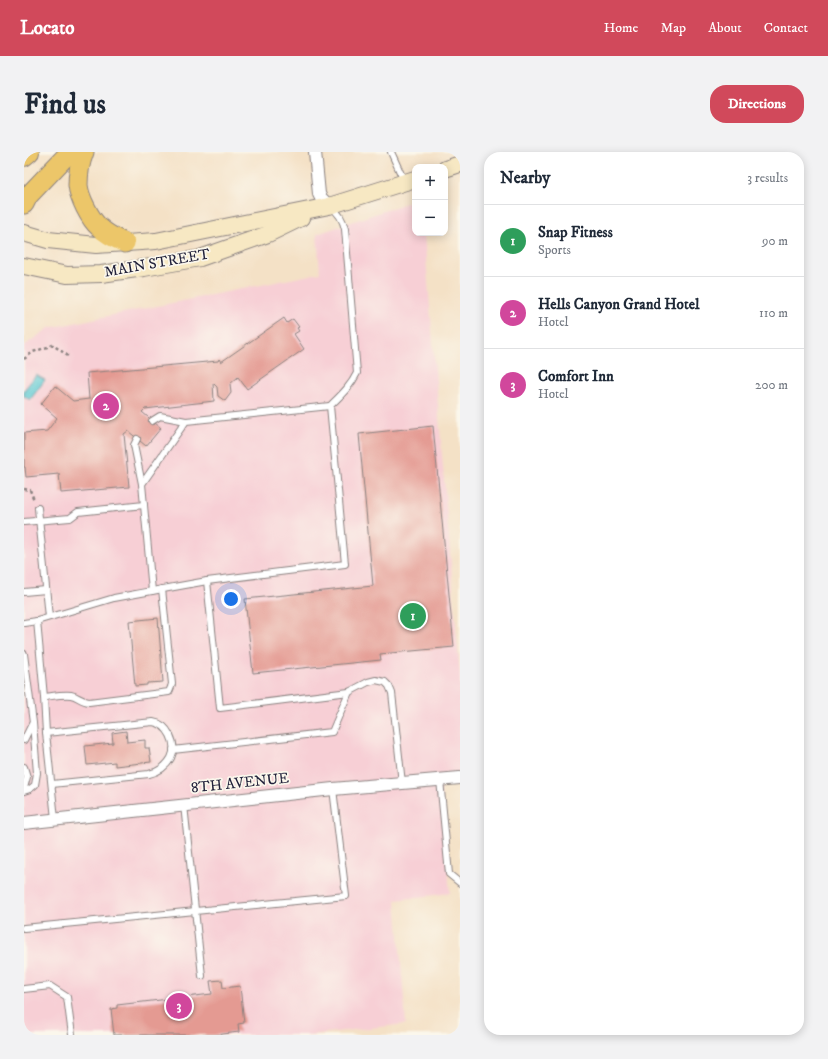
<!DOCTYPE html>
<meta charset="utf-8">
<style>
:root{--surface:#fff;--page:#f2f2f3;--text:#1f2937;--muted:#747a83;--line:#e0e1e3;--accent:#d1495b}
body{margin:0;font-family:"IM FELL DW Pica",serif;background:var(--page);color:var(--text)}
.controls{position:absolute;right:12px;top:12px;display:grid;overflow:hidden;border-radius:8px;box-shadow:0 2px 10px #0003}
.controls button{width:36px;height:36px;display:grid;place-items:center;padding:0;border:0;border-bottom:1px solid var(--line);background:var(--surface);color:var(--text);font:20px sans-serif}
.you{position:absolute;left:207px;top:447px;width:14px;height:14px;margin:-10px;border:3px solid #fff;border-radius:50%;background:#1a73e8;box-shadow:0 0 0 6px #1a73e833}
.badge{display:grid;place-items:center;width:26px;height:26px;border-radius:50%;background:var(--accent);color:#fff;font-size:13px;font-weight:700}
.pin{position:absolute;translate:-50% -50%;border:2px solid #fff;box-shadow:0 1px 4px #0006}
.list{margin:0;padding:0;list-style:none}
h2{display:flex;justify-content:space-between;align-items:center;height:52px;margin:0;padding:0 16px;font-size:17px}
h2 small{font-size:13px;font-weight:400;color:var(--muted)}
.list li{display:grid;grid-template-columns:26px 1fr auto;gap:12px;align-items:center;box-sizing:border-box;height:72px;padding:0 16px;border-top:1px solid var(--line)}
.list b{display:block;font-size:15px;white-space:nowrap}
.list p{margin:0;font-size:13px;white-space:nowrap;color:var(--muted)}
.list em{font-size:13px;font-style:normal;color:var(--muted)}
.map{position:relative;flex:none;width:436px;height:883px;overflow:hidden;border-radius:16px}
header{display:flex;align-items:center;gap:24px;box-sizing:border-box;height:56px;padding:0 20px;background:var(--accent);color:#fff}
header strong{font-size:19px}
nav{display:flex;gap:22px;margin-inline-start:auto;font-size:14px}
.intro{display:flex;align-items:center;justify-content:space-between;box-sizing:border-box;height:96px;padding:0 24px}
h1{margin:0;font-size:28px}
.button{padding:10px 18px;border-radius:16px;background:var(--accent);color:#fff;font-size:14px;font-weight:700}
main{display:flex;gap:24px;padding:0 24px}
aside{flex:1;background:var(--surface);border-radius:16px;box-shadow:0 2px 10px #0003}
.map>svg:first-child{display:block}
.built{fill:#f7cfd5}
.water{fill:#5bc8d1;stroke:#3e7586}
.building{fill:#e49a92}
.lines{fill:none;stroke-linecap:round;stroke-linejoin:round}
.service-casing{stroke:#8b8280;stroke-width:8}
.minor-casing{stroke:#8b8280;stroke-width:14}
.secondary-casing{stroke:#8b8280;stroke-width:18}
.primary-casing{stroke:#8b8280;stroke-width:20}
.trunk-casing{stroke:#8b8280;stroke-width:21}
.path{stroke:#8b8280;stroke-width:2.5;stroke-dasharray:3 3;stroke-linecap:butt}
.service{stroke:#fff;stroke-width:6}
.minor{stroke:#fff;stroke-width:12}
.secondary{stroke:#f7e8c3;stroke-width:16}
.primary{stroke:#ecc669;stroke-width:18}
.trunk{stroke:#ecc669;stroke-width:19}
.labels{text-anchor:middle;dominant-baseline:central;stroke-width:3.5;stroke-linejoin:round;paint-order:stroke}
.street-label{font-size:15px;fill:#22223b;stroke:#fbf7ec}
</style>
<header>
<strong>Locato</strong>
<nav><a>Home</a><a>Map</a><a>About</a><a>Contact</a></nav>
</header>
<div class="intro"><h1>Find us</h1><a class="button">Directions</a></div>
<main>
<div class="map">
<svg width="436" height="883" viewBox="0 0 436 883">
<rect width="100%" height="100%" fill="#fbf7ec"/>
<filter id="ink" filterUnits="userSpaceOnUse"><feTurbulence type="fractalNoise" baseFrequency=".025" numOctaves="2"/><feDisplacementMap in="SourceGraphic" scale="8" xChannelSelector="R" yChannelSelector="G"/><feConvolveMatrix kernelMatrix="1 2 1 2 8 2 1 2 1" color-interpolation-filters="sRGB"/></filter>
<filter id="wash" filterUnits="userSpaceOnUse"><feTurbulence type="fractalNoise" baseFrequency=".012" numOctaves="4" result="noise"/><feDisplacementMap in="SourceGraphic" scale="16" xChannelSelector="R" yChannelSelector="G"/><feGaussianBlur stdDeviation="0.9" result="paint"/><feColorMatrix in="noise" values="0 0 0 0 0 0 0 0 0 0 0 0 0 0 0 0 0 1.4 0 .05"/><feComposite in="paint" operator="in"/></filter>
<g filter="url(#wash)">
<rect width="100%" height="100%" fill="#f4e1c6"/>
<path class="built" d="M 391,48 L 391,81 L 400,81 L 436,523 L 436,626 L 416,628 L 426,741 L 372,748 L 382,872 L 284,883 L 0,883 L 0,194 L 25,176 L 296,121 L 293,82 Z"/>
<path class="water" d="M 12,223 L 21,228 L 6,248 L 0,244 L 0,238 Z"/>
<g id="blocks">
<g class="building">
<path d="M 260,166 L 263,171 L 269,167 L 275,175 L 273,176 L 275,179 L 270,182 L 280,197 L 223,237 L 214,225 L 206,232 L 207,241 L 201,249 L 194,244 L 193,235 L 189,231 L 190,249 L 121,257 L 118,260 L 137,276 L 122,294 L 104,279 L 100,282 L 105,335 L 37,341 L 35,322 L 2,325 L 1,315 L 0,315 L 0,281 L 23,279 L 33,266 L 17,252 L 31,234 L 49,249 L 65,247 L 63,221 L 194,209 L 195,207 L 197,210 Z"/>
<path d="M 409,274 L 430,495 L 356,502 L 357,508 L 229,521 L 221,447 L 349,434 L 335,282 Z"/>
<path d="M 134,466 L 139,530 L 123,531 L 123,533 L 111,534 L 105,469 Z"/>
<path d="M 102,579 L 103,590 L 121,588 L 121,596 L 125,596 L 127,610 L 91,614 L 91,610 L 63,613 L 61,594 L 89,591 L 88,581 Z"/>
<path d="M 198,828 L 199,836 L 216,834 L 220,871 L 214,872 L 215,880 L 191,883 L 90,883 L 87,857 L 93,856 L 93,853 L 188,842 L 186,829 Z"/>
</g>
</g>
</g>
<g filter="url(#ink)">
<use href="#blocks" fill-opacity="0" stroke="#8b8280" stroke-width="1"/>
<g class="lines">
<defs>
<g id="service">
<path d="M 367,0 L 380,29"/>
<path d="M 128,269 L 136,264 L 162,269"/>
<path d="M 113,287 L 110,293 L 118,332"/>
<path d="M 14,356 L 25,465"/>
<path d="M 0,370 L 46,366 L 54,360 L 120,353"/>
<path d="M 183,429 L 196,556 L 325,540 L 344,530 L 352,528 L 361,530 L 365,534 L 368,541 L 378,631"/>
<path d="M 128,439 L 118,332 L 162,269 L 306,254 C 316,244 327,234 333,221 L 321,77 C 319,68 314,60 307,55"/>
<path d="M 0,440 L 22,438"/>
<path d="M 13,469 L 20,545 L 22,581 L 31,667"/>
<path d="M 0,471 L 13,469 L 90,446 L 128,439 L 183,429 L 321,412 L 306,254"/>
<path d="M 0,502 L 9,571 L 13,621 L 11,633 L 6,637 L 0,639"/>
<path d="M 20,545 C 29,544 39,542 47,543 C 53,544 57,549 65,550 L 145,540 L 147,535 L 148,532 L 138,437"/>
<path d="M 22,581 L 129,570 C 144,572 154,592 147,606 C 142,615 134,620 125,622 L 28,632"/>
<path d="M 0,588 L 8,572"/>
<path d="M 149,598 L 308,580 L 325,540"/>
<path d="M 0,615 L 3,625 L 0,636"/>
<path d="M 416,628 L 425,722 L 436,731"/>
<path d="M 160,653 L 178,824"/>
<path d="M 0,776 L 322,744 L 309,637"/>
<path d="M 0,837 L 26,834 L 43,845 L 48,883"/>
</g>
<g id="minor">
<path d="M 291,0 L 295,42 L 297,46 L 305,54"/>
<path d="M 0,671 L 309,637 L 436,626"/>
</g>
<g id="secondary">
<path d="M 421,17 L 436,12"/>
<path d="M 0,81 L 24,88 L 72,93 L 132,89 L 305,54 L 391,27"/>
<path d="M 0,114 L 43,123 L 77,122 L 120,116 L 176,106 L 244,82 L 277,66"/>
</g>
<path id="primary" d="M 0,5 L 6,0"/>
<g id="trunk">
<path d="M 60,0 C 56,10 54,23 54,33 C 55,45 66,67 75,75 C 82,82 92,87 101,91"/>
<path d="M 0,52 L 4,44 L 46,0"/>
</g>
</defs>
<use href="#service" class="service-casing"/>
<use href="#minor" class="minor-casing"/>
<use href="#secondary" class="secondary-casing"/>
<use href="#primary" class="primary-casing"/>
<use href="#trunk" class="trunk-casing"/>
<g class="path">
<path d="M 0,207 L 9,200 L 29,193 L 44,204"/>
<path d="M 0,337 L 6,338 L 10,348"/>
</g>
<use href="#service" class="service"/>
<use href="#minor" class="minor"/>
<use href="#secondary" class="secondary"/>
<use href="#primary" class="primary"/>
<use href="#trunk" class="trunk"/>
</g>
</g>
<g class="labels">
<g class="street-label">
<text transform="translate(133 111) rotate(-10)">MAIN STREET</text>
<text transform="translate(216 631) rotate(-6)">8TH AVENUE</text>
</g>
</g>
</svg>
<div class="controls">
<button>+</button>
<button>−</button>
</div>
<div class="you"></div>
<div class="pin badge" style="left:389px;top:464px;background:#2e9e5b">1</div>
<div class="pin badge" style="left:82px;top:254px;background:#d1479c">2</div>
<div class="pin badge" style="left:155px;top:854px;background:#d1479c">3</div>
</div>
<aside>
<h2>Nearby<small>3 results</small></h2>
<ul class="list">
<li><span class="badge" style="background:#2e9e5b">1</span><div><b>Snap Fitness</b><p>Sports</p></div><em>90 m</em></li>
<li><span class="badge" style="background:#d1479c">2</span><div><b>Hells Canyon Grand Hotel</b><p>Hotel</p></div><em>110 m</em></li>
<li><span class="badge" style="background:#d1479c">3</span><div><b>Comfort Inn</b><p>Hotel</p></div><em>200 m</em></li>
</ul>
</aside>
</main>
